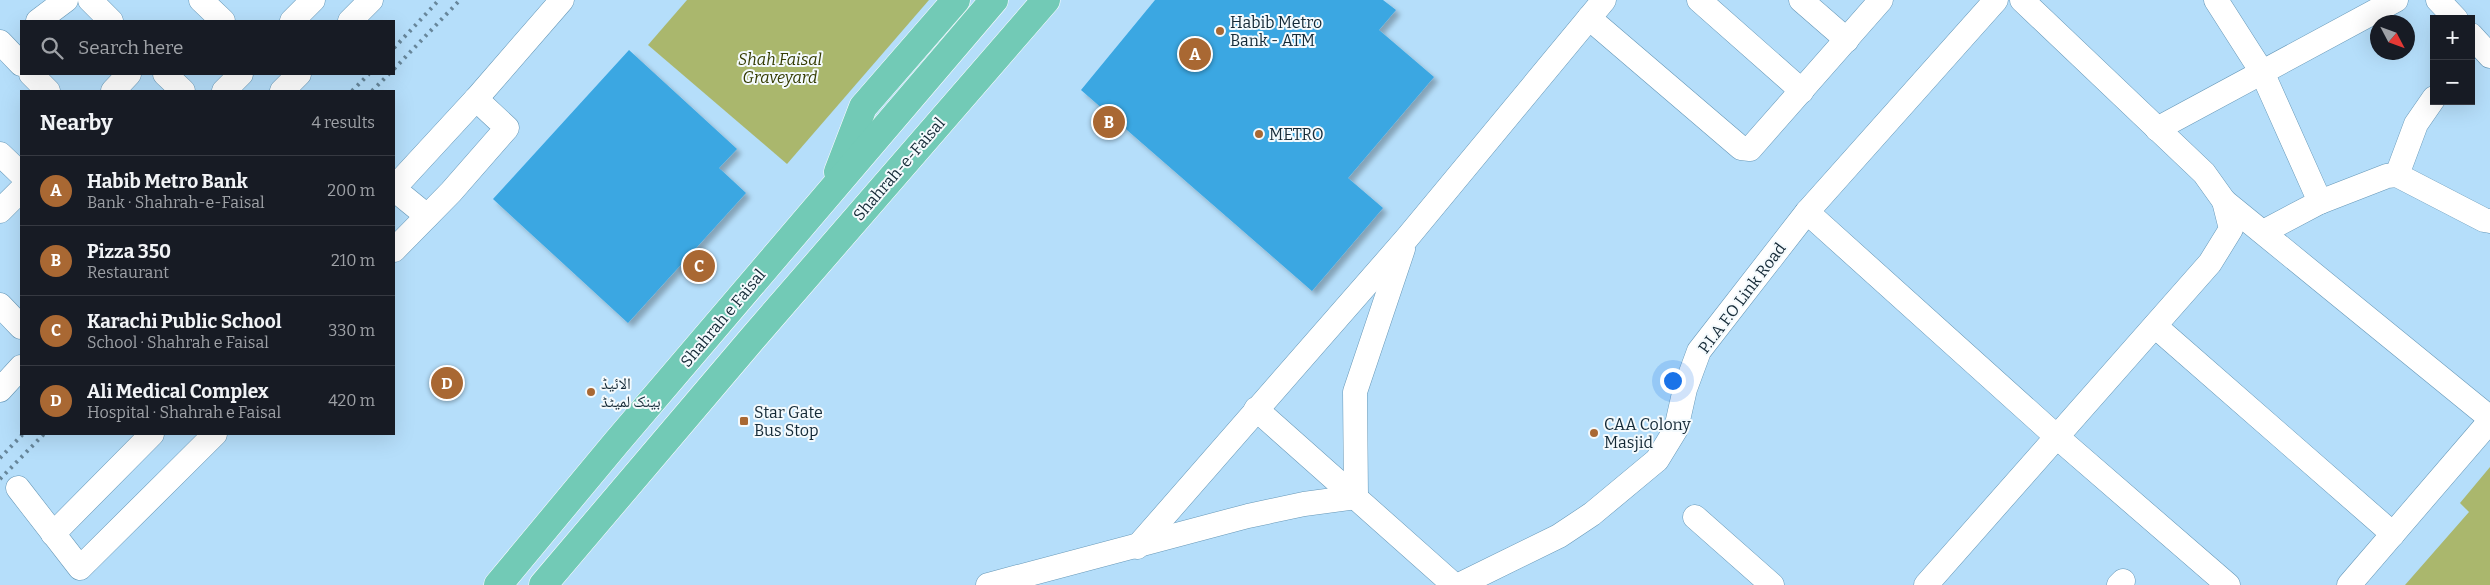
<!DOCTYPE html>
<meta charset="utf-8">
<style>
:root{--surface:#171b24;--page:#242831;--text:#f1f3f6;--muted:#9ea1a6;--line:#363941;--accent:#a96833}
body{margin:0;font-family:Bitter,"Noto Naskh Arabic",serif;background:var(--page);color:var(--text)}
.controls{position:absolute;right:15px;top:15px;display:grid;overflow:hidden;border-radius:0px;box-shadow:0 5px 20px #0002}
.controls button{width:45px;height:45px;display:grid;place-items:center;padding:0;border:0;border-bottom:1px solid var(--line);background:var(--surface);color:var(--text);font:25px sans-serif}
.compass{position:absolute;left:2370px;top:15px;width:45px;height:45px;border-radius:50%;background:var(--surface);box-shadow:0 5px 20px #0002;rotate:131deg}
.you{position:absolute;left:1672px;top:380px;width:18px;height:18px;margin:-12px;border:4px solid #fff;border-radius:50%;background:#1a73e8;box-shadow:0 0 0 8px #1a73e833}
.badge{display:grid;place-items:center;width:32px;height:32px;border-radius:50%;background:var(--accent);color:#fff;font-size:16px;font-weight:700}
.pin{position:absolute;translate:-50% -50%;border:2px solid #fff;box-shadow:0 1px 5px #0006}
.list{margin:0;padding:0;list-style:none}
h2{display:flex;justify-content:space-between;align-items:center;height:65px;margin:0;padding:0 20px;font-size:21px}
h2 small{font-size:16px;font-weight:400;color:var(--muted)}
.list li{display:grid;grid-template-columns:32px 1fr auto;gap:15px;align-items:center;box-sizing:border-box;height:70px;padding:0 20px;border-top:1px solid var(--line)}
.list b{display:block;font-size:19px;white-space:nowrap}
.list p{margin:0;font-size:16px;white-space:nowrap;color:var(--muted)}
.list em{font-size:16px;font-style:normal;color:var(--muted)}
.icon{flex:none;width:28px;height:28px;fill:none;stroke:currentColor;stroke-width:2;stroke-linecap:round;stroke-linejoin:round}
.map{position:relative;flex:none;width:2490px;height:585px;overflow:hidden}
.search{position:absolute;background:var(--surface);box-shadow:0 5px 20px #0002;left:20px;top:20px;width:375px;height:55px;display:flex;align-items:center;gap:12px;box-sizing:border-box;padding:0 18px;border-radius:0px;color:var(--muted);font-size:19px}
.panel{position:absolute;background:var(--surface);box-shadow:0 5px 20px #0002;left:20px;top:90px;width:375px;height:345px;border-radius:0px}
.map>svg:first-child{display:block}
.green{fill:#aab76d}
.building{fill:#3aa7e2;filter:url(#shadow)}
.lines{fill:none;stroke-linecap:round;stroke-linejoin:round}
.street-casing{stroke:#6597b7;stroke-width:25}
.highway-casing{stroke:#fff;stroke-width:29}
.street{stroke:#fff;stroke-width:24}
.highway{stroke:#72cab6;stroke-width:28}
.rail{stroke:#67869a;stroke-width:4;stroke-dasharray:2.5 5;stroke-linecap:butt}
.poi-dot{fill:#a96833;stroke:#f4fafd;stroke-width:2}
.labels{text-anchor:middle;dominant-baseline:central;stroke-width:4;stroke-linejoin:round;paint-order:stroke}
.poi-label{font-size:16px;fill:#142936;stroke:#f4fafd;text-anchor:start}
.park-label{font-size:16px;font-style:italic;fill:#353c02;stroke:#f4fafd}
.street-label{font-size:16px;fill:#142936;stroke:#f4fafd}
</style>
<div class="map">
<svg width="2490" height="585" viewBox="0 0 2490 585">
<defs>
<filter id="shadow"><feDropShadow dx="4.5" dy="4.5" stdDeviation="2.5" flood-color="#0004"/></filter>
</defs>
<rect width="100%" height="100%" fill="#b5defa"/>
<g class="green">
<path d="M 687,0 L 929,0 L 787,164 L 648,45 Z"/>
<path d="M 2490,467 L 2490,585 L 2405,585 L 2469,512 L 2460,503 Z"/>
</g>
<g class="building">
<path d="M 1155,0 L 1383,0 L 1396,10 L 1379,30 L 1434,77 L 1348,178 L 1383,208 L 1312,291 L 1081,90 Z"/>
<path d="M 629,50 L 737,149 L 719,168 L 746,193 L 628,323 L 493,199 Z"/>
</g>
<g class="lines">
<defs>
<g id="street">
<path d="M 90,0 L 111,21"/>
<path d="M 201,0 L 223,21"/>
<path d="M 1699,0 L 1802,91"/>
<path d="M 1801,0 L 1847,40"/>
<path d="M 2216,0 L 2262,72 L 2320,202"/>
<path d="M 2438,0 L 2456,19"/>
<path d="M 1589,18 L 1741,148 L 1750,149 L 1881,0"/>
<path d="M 38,21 L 66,0"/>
<path d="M 292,21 L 313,0"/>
<path d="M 350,21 L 371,0"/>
<path d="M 2471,35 L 2490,56"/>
<path d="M 0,42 L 21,64"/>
<path d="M 31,74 L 48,91"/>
<path d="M 165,74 L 183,91"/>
<path d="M 113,91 L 129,74"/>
<path d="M 224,91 L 241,74"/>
<path d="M 282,91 L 299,74"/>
<path d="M 2157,129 L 2396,0"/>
<path d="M 0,154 L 21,174"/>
<path d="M 2397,175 L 2416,124 L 2434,98"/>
<path d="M 394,188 L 476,99 L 562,0"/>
<path d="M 394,189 L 427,216"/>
<path d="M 2224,201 L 2490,418"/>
<path d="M 0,211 L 21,190"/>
<path d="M 1807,212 L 2057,437 L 2228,585"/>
<path d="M 2263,232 L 2320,202 L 2387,176 L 2397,175 L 2484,220 L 2490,221"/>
<path d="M 394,250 L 451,192 L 507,128 L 476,99"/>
<path d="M 0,305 L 21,327"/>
<path d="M 2155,326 L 2393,534"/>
<path d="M 0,390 L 21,367"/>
<path d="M 1256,409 L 1454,585"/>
<path d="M 18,488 L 80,568 L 215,434"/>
<path d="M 1695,517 L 1772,585"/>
<path d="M 53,534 L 152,434"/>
<path d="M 1137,547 L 1407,238 L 1604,0"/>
<path d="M 988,585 L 1248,516 L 1304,504 L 1356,497 L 1355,392 L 1403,249"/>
<path d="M 1459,585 L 1559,536 L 1592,514 L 1657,460 L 1676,429 L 1685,389 L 1699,351 L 1807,212 L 1996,0"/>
<path d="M 1926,585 L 2210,263 L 2231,229 L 2224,201 L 2204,173 L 2022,0"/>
<path d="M 2119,585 L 2123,581"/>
<path d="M 2349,585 L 2490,421"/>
</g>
<g id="highway">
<path d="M 838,172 L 863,107 L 956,0"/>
<path d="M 498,585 L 616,443 L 994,0"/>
<path d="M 543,585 L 752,339 L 1046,0"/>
</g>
</defs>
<use href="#street" class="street-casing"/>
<use href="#highway" class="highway-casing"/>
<use href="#street" class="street"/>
<use href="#highway" class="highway"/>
<g class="rail">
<path d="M 394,48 L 439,0"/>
<path d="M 394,69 L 460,0"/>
<path d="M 352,91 L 369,74"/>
<path d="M 372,91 L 389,74"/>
<path d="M 0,458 L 23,434"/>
<path d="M 0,479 L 44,434"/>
</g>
</g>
<g class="poi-dot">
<circle cx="1220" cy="31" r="5"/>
<circle cx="1259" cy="134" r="5"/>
<circle cx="591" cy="392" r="5"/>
<rect x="739" y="416" width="10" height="10" rx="2.5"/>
<circle cx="1594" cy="433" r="5"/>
</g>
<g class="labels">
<g class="poi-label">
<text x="1230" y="22">Habib Metro<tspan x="1230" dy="18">Bank - ATM</tspan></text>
<text x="1269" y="134">METRO</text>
<text x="601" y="383">الائیڈ<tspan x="601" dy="18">بینک لمیٹڈ</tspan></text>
<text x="754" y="412">Star Gate<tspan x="754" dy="18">Bus Stop</tspan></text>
<text x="1604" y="424">CAA Colony<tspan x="1604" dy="18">Masjid</tspan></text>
</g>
<g class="park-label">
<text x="780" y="59">Shah Faisal<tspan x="780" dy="18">Graveyard</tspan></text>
</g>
<g class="street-label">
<text transform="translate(899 169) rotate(-49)">Shahrah-e-Faisal</text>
<text transform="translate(1742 298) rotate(-53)">P.I.A F.O Link Road</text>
<text transform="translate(723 318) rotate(-50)">Shahrah e Faisal</text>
</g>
</g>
</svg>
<div class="controls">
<button>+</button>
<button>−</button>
</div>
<svg class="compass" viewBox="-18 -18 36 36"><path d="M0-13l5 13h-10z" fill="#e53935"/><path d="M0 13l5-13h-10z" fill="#9ea1a6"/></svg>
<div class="you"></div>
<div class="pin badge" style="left:1195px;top:54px">A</div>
<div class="pin badge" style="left:1109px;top:122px">B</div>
<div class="pin badge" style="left:699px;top:266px">C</div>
<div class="pin badge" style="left:447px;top:383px">D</div>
<div class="search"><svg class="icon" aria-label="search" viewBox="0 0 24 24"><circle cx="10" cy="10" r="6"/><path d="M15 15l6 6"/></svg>Search here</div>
<section class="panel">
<h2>Nearby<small>4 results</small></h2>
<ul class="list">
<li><span class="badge">A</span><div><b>Habib Metro Bank</b><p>Bank · Shahrah-e-Faisal</p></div><em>200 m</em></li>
<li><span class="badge">B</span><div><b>Pizza 350</b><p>Restaurant</p></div><em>210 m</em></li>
<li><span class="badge">C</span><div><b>Karachi Public School</b><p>School · Shahrah e Faisal</p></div><em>330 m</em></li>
<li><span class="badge">D</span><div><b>Ali Medical Complex</b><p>Hospital · Shahrah e Faisal</p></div><em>420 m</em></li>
</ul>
</section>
</div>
